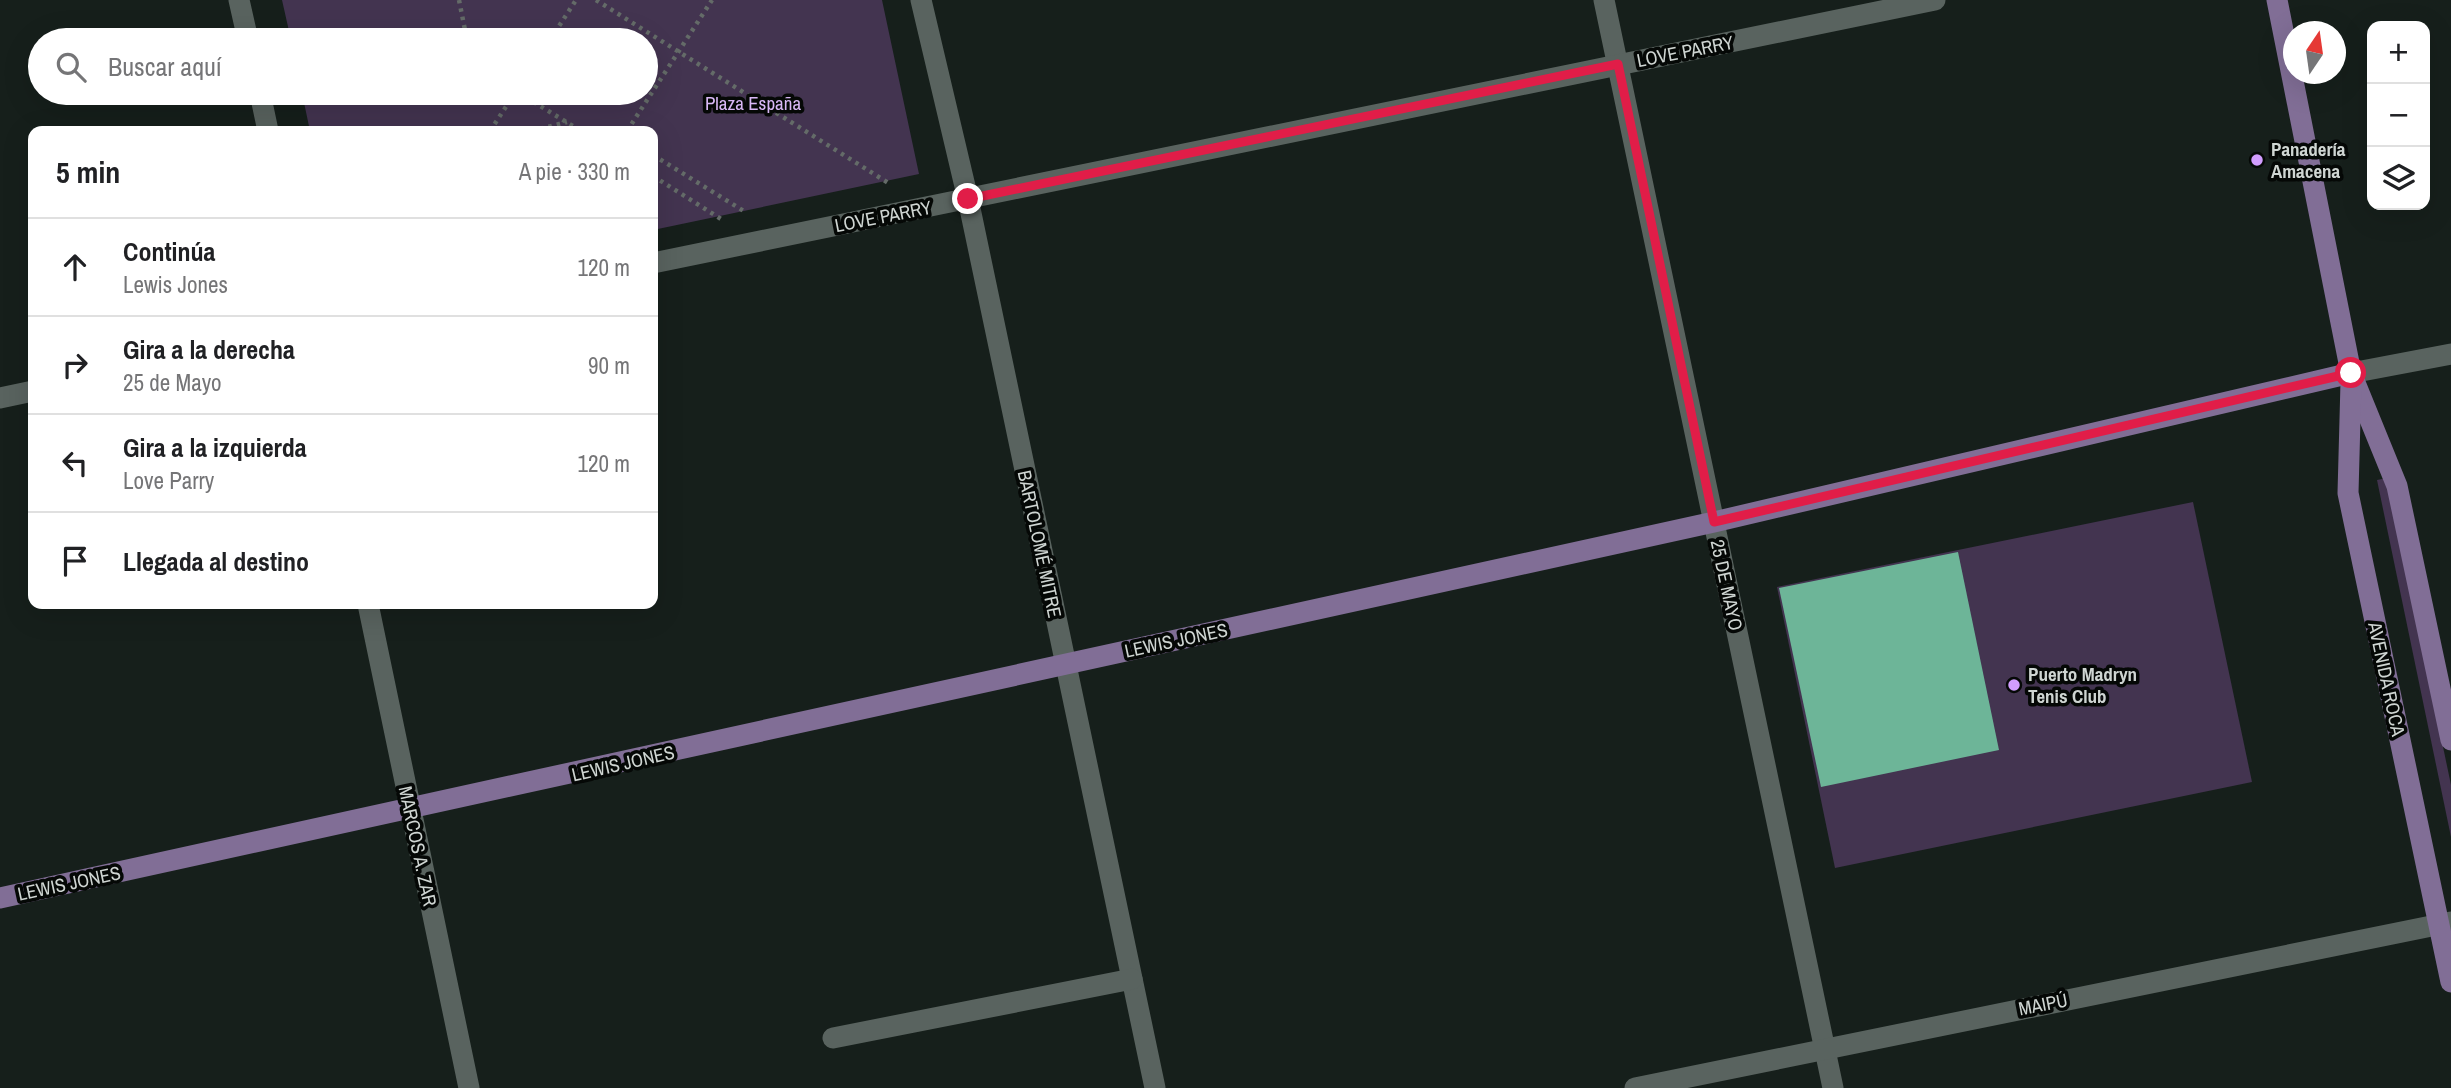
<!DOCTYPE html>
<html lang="es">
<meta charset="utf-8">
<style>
:root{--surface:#fff;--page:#f6f6f6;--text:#202124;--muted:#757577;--line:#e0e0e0}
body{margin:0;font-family:"Archivo Narrow",sans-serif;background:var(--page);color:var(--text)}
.controls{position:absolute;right:21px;top:21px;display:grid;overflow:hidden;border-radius:14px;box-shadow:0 7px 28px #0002}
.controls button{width:63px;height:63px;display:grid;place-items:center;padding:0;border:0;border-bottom:2px solid var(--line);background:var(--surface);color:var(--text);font:35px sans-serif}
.compass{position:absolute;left:2283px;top:21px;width:63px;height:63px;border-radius:50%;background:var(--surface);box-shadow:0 7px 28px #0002;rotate:13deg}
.stop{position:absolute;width:21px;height:21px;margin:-16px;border:5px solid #e11d48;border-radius:50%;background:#fff}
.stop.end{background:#e11d48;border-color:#fff;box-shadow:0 2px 7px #0008}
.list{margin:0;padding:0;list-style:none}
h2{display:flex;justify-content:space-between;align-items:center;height:91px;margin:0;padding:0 28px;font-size:30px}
h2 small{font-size:23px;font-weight:400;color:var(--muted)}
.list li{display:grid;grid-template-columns:46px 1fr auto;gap:21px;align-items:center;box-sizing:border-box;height:98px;padding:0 28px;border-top:2px solid var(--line)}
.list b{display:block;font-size:26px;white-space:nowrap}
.list p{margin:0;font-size:23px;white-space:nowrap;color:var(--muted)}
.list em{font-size:23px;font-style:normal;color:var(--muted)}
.icon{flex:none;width:38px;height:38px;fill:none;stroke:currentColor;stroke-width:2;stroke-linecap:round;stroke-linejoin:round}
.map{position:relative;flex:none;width:2451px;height:1088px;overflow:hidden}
.search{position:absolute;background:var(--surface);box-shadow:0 7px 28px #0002;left:28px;top:28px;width:630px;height:77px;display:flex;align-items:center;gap:18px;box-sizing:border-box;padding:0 24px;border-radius:38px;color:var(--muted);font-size:26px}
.panel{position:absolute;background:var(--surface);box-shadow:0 7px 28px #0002;left:28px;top:126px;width:630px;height:483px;border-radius:14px}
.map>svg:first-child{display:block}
.green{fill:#433450}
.building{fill:#6db598}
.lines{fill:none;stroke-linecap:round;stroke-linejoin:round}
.path{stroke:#646b68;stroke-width:4.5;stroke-dasharray:3.5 5;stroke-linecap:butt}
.minor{stroke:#59635f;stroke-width:21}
.major{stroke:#816e96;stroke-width:21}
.route{stroke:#e11d48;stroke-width:9}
.poi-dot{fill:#d19dfe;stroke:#050806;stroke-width:2.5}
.labels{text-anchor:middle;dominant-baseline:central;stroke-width:7;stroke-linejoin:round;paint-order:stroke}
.street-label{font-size:19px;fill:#cfd5d2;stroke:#050806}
.park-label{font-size:19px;fill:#d9b8f6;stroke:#050806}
.poi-label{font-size:19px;font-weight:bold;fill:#cfd5d2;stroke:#050806;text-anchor:start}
</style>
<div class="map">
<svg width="2451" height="1088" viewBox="0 0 2451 1088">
<rect width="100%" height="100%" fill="#161f1b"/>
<g class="green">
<path d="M 282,0 L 882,0 L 919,174 L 653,230 L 653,131 L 310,131 L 302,93 L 646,93 L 646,40 L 291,40 Z"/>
<path d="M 2387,478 L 2451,785 L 2451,837 L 2377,480 Z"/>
<path d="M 2193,502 L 2252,782 L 1835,868 L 1777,587 Z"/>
</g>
<path class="building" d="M 1958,552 L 1999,750 L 1821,787 L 1779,588 Z"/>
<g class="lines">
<g class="path">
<path d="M 459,0 L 467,40"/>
<path d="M 596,0 L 890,184"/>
<path d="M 550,40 L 576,0"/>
<path d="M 519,93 L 581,131"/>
<path d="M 490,131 L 515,93"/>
<path d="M 532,131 L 567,122"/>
<path d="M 627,131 L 712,0"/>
<path d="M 653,155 L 747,213"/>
<path d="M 653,176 L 721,219"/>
</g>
<g class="minor">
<path d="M 239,0 L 248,40"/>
<path d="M 921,0 L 968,199 L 1155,1088"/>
<path d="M 1604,0 L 1833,1088"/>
<path d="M 260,93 L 268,131"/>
<path d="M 653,263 L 1935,0"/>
<path d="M 2351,373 L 2451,354"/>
<path d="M 0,398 L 33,391"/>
<path d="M 368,604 L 469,1088"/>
<path d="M 833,1038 L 1132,979"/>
<path d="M 1635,1088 L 2451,922"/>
</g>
<g class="major">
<path d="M 2277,0 L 2351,373 L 2397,486 L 2451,740"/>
<path d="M 2351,382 L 2348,493 L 2451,982"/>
<path d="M 0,898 L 1714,522 L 2351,373"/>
</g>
</g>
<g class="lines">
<path class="route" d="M 968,199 L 1618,64 L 1714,522 L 2351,373"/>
</g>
<g class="poi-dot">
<circle cx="2257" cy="160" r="7"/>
<circle cx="2014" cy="685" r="7"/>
</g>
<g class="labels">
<g class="street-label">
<text transform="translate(1685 51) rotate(-11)">LOVE PARRY</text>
<text transform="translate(883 216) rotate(-11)">LOVE PARRY</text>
<text transform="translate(1040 544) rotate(78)">BARTOLOMÉ MITRE</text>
<text transform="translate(1727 585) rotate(78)">25 DE MAYO</text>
<text transform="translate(1176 640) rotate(-12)">LEWIS JONES</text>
<text transform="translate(2387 679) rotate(78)">AVENIDA ROCA</text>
<text transform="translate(623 763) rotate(-13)">LEWIS JONES</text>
<text transform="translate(418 846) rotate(78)">MARCOS A. ZAR</text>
<text transform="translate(69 883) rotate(-12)">LEWIS JONES</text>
<text transform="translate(2043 1004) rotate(-11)">MAIPÚ</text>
</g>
<g class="park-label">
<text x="753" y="103">Plaza España</text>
</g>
<g class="poi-label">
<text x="2271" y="149">Panadería<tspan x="2271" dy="22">Amacena</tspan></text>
<text x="2028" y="674">Puerto Madryn<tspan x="2028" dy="22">Tenis Club</tspan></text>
</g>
</g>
</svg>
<div class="controls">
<button>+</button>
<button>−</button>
<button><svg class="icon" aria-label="layers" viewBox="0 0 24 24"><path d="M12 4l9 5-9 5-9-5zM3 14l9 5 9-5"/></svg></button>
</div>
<svg class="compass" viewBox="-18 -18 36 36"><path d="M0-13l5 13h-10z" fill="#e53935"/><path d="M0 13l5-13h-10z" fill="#757577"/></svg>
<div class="stop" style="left:2351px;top:373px"></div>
<div class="stop end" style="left:968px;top:199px"></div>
<div class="search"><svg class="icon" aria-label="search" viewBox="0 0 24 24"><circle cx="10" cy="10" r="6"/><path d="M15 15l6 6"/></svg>Buscar aquí</div>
<section class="panel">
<h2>5 min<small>A pie · 330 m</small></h2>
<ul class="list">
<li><svg class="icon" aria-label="ahead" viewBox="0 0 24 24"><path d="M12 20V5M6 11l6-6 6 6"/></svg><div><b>Continúa</b><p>Lewis Jones</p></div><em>120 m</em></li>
<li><svg class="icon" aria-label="right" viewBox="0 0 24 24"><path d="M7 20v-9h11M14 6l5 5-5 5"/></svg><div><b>Gira a la derecha</b><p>25 de Mayo</p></div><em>90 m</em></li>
<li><svg class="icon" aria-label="left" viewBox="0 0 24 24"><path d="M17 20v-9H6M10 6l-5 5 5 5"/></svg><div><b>Gira a la izquierda</b><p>Love Parry</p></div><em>120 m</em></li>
<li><svg class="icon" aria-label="arrive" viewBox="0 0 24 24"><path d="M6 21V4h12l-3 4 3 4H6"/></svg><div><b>Llegada al destino</b></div></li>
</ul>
</section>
</div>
